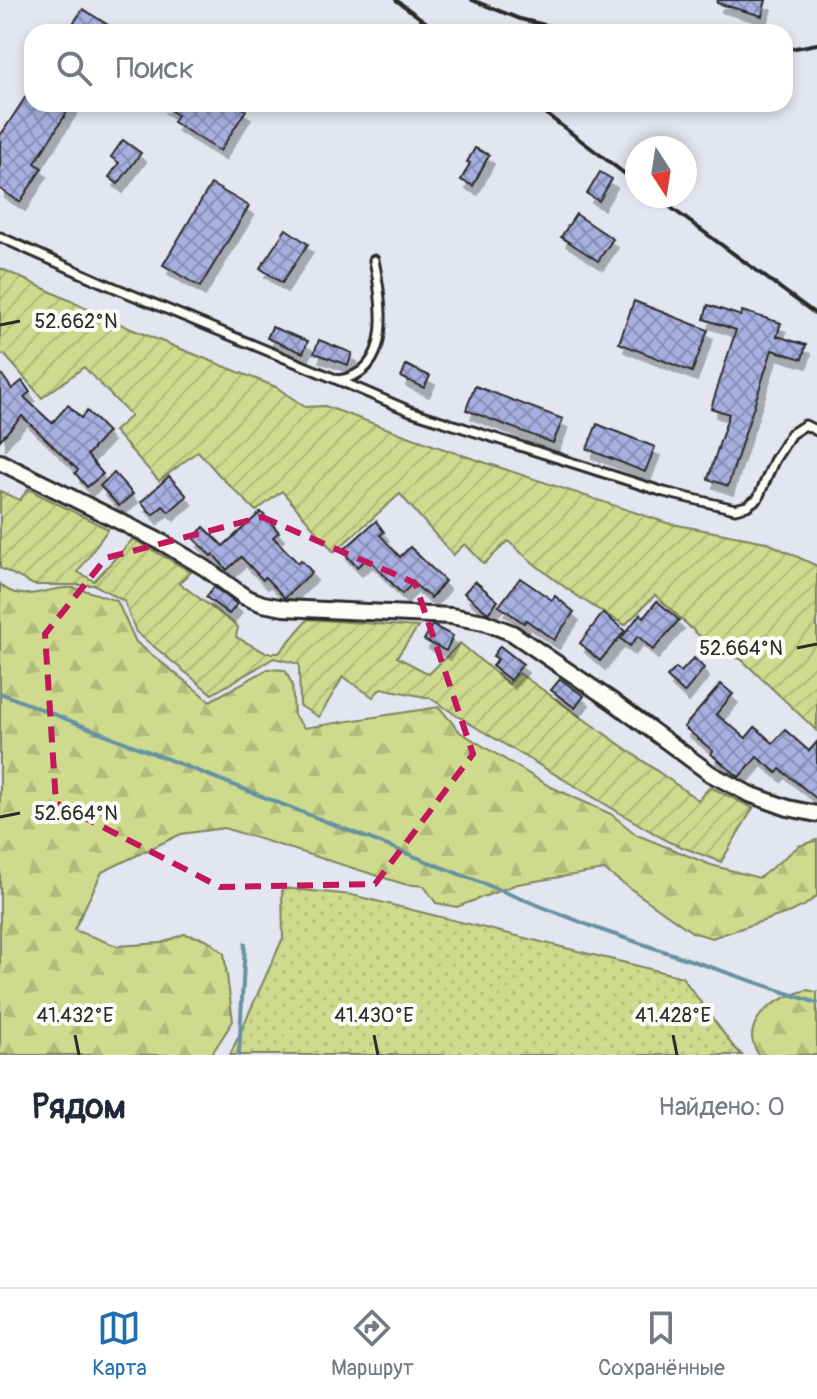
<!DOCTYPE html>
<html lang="ru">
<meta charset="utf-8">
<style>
:root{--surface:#fff;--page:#f6f6f7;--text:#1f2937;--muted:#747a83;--line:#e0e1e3;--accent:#1f6fb2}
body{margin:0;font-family:Pangolin,sans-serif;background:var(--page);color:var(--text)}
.compass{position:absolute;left:625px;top:136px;width:72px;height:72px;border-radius:50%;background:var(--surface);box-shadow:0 4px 12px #0003;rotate:168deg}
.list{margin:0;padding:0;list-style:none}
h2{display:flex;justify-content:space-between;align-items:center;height:104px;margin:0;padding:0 32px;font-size:34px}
h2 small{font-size:26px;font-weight:400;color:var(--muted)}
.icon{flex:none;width:44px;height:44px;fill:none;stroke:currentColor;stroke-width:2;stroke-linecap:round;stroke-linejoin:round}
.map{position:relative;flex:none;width:817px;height:1055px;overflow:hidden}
.search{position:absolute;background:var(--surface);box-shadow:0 4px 12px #0003;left:24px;right:24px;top:24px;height:88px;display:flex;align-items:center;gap:20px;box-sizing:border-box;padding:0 28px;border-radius:24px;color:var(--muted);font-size:30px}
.sheet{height:232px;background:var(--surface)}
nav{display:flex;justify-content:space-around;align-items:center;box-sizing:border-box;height:112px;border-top:2px solid var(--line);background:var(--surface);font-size:22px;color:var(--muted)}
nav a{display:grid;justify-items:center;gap:4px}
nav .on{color:var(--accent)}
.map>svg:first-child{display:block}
.grass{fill:url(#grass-dots);stroke:#7c825c;stroke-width:2}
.forest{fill:url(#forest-firs);stroke:#7c825c;stroke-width:2}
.garden{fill:url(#garden-furrows);stroke:#7c825c;stroke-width:2}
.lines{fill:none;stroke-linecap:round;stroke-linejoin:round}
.stream{stroke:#6692a1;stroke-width:4}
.building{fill:url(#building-cross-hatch);stroke:#2b2b2b;stroke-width:2;filter:url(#shadow)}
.lane-casing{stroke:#2b2b2b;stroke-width:13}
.street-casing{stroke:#2b2b2b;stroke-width:20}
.lane{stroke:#fdfcf7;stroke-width:7}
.street{stroke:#fdfcf7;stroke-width:14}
.rail{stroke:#2b2b2b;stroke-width:4}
.marked{fill:none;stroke:#c2185b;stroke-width:6;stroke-dasharray:16 10;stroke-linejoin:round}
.ticks{fill:none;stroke:#2b2b2b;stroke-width:3}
.ticks-label{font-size:20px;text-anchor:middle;fill:#2b2b2b;stroke:#fdfcf7;stroke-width:8;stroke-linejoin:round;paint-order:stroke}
</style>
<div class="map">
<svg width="817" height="1055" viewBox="0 0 817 1055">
<defs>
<pattern id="grass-dots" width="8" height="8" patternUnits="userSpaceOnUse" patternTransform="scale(2)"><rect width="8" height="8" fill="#ceda8d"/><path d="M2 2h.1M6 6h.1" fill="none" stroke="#b1bb7a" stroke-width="1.8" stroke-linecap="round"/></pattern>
<pattern id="forest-firs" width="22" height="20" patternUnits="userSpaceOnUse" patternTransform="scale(2)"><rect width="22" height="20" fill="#ceda8d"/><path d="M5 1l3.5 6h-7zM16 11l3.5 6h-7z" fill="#b1bb7a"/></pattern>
<pattern id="garden-furrows" width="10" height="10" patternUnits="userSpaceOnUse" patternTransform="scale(2)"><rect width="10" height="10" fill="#ceda8d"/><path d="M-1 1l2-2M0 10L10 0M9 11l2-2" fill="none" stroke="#b1bb7a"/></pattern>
<pattern id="building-cross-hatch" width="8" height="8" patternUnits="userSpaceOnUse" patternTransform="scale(2)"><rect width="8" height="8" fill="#a7b0e0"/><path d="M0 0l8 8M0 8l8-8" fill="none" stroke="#888fb6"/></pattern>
<filter id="shadow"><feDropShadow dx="5" dy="9" stdDeviation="0" flood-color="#0004"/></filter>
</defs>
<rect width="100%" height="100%" fill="#e3e5f0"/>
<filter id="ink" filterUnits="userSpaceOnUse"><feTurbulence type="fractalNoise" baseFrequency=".0125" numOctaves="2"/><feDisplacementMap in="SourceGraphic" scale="16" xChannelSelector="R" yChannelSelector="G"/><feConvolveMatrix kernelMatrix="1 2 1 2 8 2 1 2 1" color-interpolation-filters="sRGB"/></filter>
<g filter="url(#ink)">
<path class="grass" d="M 282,888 L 352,895 L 682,977 L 733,1046 L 742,1055 L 230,1055 L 283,938 Z"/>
<g class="forest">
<path d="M 0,584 C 21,606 50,585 74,588 C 88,590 104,597 117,601 L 136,642 L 210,701 L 268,669 L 285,670 L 292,684 L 294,715 L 304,728 L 439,707 L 460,732 L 549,786 L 611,814 L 637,835 L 711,865 L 759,878 L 799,846 L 817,840 L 817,896 L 804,906 L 790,912 L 712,938 L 692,932 L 604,870 L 517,884 L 457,907 L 436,903 L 424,886 L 404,884 L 224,828 L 181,834 L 102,872 L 74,930 L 117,946 L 162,943 L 184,934 L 206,939 L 224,953 L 233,1021 L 211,1055 L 0,1055 Z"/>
<path d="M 807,990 L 817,992 L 817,1055 L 758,1055 C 756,1050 752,1042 752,1037 C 753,1009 785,996 807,990 Z"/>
</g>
<g class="garden">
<path d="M 0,268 L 131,329 L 276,387 L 305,407 L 325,406 L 438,447 L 667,523 L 766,542 L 817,566 L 817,731 L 741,659 L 718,653 L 655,595 L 625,625 C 583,602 544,574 508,541 L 484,564 L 465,544 L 453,555 L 400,494 L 334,552 L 282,491 L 256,511 L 219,475 L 198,451 L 159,481 L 114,431 L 131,416 L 84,367 L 42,398 L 4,354 L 0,356 Z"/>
<path d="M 28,489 L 108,529 L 78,572 L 94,581 L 133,539 L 191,572 L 179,583 L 238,627 L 236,637 L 266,653 L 279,653 L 308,619 L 418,627 L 397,657 L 429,674 L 460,643 L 509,684 L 519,673 L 698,800 L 710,787 L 753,808 L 721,862 L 669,842 L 467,722 L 430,698 L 381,688 L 373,697 L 343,677 L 319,717 L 300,706 L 299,664 L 274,658 L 212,694 L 136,632 L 124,601 L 95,585 L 34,585 L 0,568 L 0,491 L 20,500 Z"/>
</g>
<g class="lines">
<g class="stream">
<path d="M 0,693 L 601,930 L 817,1003"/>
<path d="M 239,1055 L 245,944"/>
</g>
</g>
<g class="building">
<path d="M 718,0 L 766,0 L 762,16 L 717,3 Z"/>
<path d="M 83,9 L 119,32 L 67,32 Z"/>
<path d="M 32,87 L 32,104 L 72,104 L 35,163 L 42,168 L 20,202 L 0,189 L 0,136 Z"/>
<path d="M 161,104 L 236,104 L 246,110 L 220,151 L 173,122 L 177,115 Z"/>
<path d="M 123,140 L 141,153 L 118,184 L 109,177 L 119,163 L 111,157 Z"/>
<path d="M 475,148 L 489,155 L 473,186 L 461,180 L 470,163 L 467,162 Z"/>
<path d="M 600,172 L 612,179 L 599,201 L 587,194 Z"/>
<path d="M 211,184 L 249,206 L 200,287 L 163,265 Z"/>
<path d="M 576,214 L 613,239 L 598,261 L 561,237 Z"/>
<path d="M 286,229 L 308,244 L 282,283 L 260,268 Z"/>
<path d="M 634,301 L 708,330 L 692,372 L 619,343 Z"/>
<path d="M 708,305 L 741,316 L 742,311 L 781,323 L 777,336 L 806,345 L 802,359 L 772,350 L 728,486 L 708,479 L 729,414 L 711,408 L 736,330 L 704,319 Z"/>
<path d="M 272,327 L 308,341 L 303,353 L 267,338 Z"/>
<path d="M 319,340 L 352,353 L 348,365 L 314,353 Z"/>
<path d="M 406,365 L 430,376 L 424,388 L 401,377 Z"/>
<path d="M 0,372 L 12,389 L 22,381 L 30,392 L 24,397 L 52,423 L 68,405 L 81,418 L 87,411 L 108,432 L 87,455 L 103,474 L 87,487 L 75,473 L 78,470 L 22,416 L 0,440 Z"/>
<path d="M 475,386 L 563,419 L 553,443 L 466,410 Z"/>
<path d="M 597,424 L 655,447 L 645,472 L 587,449 Z"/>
<path d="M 114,473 L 133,494 L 119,506 L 100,486 Z"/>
<path d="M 169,476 L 187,496 L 169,512 L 163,506 L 153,515 L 141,502 Z"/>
<path d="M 261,512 L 279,532 L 273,537 L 298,563 L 301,560 L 312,572 L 285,598 L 265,577 L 263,580 L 241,557 L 227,570 L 213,554 L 211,556 L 193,538 L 204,527 L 223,546 Z"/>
<path d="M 376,521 L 384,532 L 380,535 L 400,557 L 410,547 L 445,581 L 431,598 L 413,583 L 402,594 L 368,558 L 357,567 L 342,551 Z"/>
<path d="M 520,578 L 552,600 L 555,596 L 574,612 L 554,640 L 526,620 L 524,623 L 499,606 Z"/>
<path d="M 475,581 L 498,601 L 488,613 L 464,593 Z"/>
<path d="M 214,587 L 237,604 L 229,614 L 206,597 Z"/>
<path d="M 657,601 L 679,620 L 653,650 L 638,636 L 630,646 L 621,639 L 640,614 L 644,617 Z"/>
<path d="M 603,613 L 625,631 L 600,661 L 580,643 Z"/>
<path d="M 432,625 L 453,636 L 446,651 L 424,640 Z"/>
<path d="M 500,646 L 523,664 L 510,680 L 492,666 L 498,659 L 493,656 Z"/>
<path d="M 694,658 L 704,668 L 684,693 L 667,677 L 676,668 L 681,672 Z"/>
<path d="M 560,679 L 584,696 L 575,708 L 551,690 Z"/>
<path d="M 721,684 L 733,694 L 716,714 L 746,738 L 755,727 L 773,743 L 785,730 L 809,751 L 817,742 L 817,799 L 780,769 L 777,773 L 757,757 L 739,777 L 711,754 L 713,751 L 684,727 Z"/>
</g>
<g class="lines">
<defs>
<g id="lane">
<path d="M 0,237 L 101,282 L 338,380 C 395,373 382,300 374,260"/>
<path d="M 338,380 L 410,411 L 664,492 L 735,509 L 747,506 L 758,498 L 774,461 L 791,434 L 805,425 L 817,431"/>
</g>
<path id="street" d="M 0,462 L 163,543 L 205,568 L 245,597 L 263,604 L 284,608 L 451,616 L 484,622 L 512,633 L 612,701 L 711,774 L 749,794 L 788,808 L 817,814"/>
</defs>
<use href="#lane" class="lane-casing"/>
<use href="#street" class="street-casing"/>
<use href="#lane" class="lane"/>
<use href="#street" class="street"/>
<g class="rail">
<path d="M 396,0 L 439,32"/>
<path d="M 472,0 L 520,19 L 574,32"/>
<path d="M 785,50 L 817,44"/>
<path d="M 533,104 L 637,183"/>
<path d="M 655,196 L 817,315"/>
</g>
</g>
</g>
<path class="marked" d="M 262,517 L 415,583 L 473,754 L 375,884 L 220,887 L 56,803 L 45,634 L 106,558 Z"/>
<path class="ticks" d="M 0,325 L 20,321M 797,648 L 817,644M 0,817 L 20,813M 75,1035 L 79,1055M 374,1035 L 378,1055M 673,1035 L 677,1055"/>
<g class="ticks-label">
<text x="76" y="328">52.662°N</text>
<text x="741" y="655">52.664°N</text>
<text x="76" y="820">52.664°N</text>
<text x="75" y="1022">41.432°E</text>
<text x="374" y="1022">41.430°E</text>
<text x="673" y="1022">41.428°E</text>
</g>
</svg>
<svg class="compass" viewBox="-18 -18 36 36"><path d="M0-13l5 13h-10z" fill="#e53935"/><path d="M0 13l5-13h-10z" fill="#747a83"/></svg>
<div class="search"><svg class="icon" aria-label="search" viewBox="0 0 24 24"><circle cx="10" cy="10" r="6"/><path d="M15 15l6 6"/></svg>Поиск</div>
</div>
<section class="sheet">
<h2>Рядом<small>Найдено: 0</small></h2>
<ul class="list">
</ul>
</section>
<nav>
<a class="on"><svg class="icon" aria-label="map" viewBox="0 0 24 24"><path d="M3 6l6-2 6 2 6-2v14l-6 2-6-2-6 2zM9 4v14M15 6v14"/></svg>Карта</a>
<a><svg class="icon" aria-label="directions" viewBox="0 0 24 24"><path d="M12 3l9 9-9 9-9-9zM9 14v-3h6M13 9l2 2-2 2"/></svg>Маршрут</a>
<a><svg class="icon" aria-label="saved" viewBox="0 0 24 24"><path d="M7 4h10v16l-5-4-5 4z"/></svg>Сохранённые</a>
</nav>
